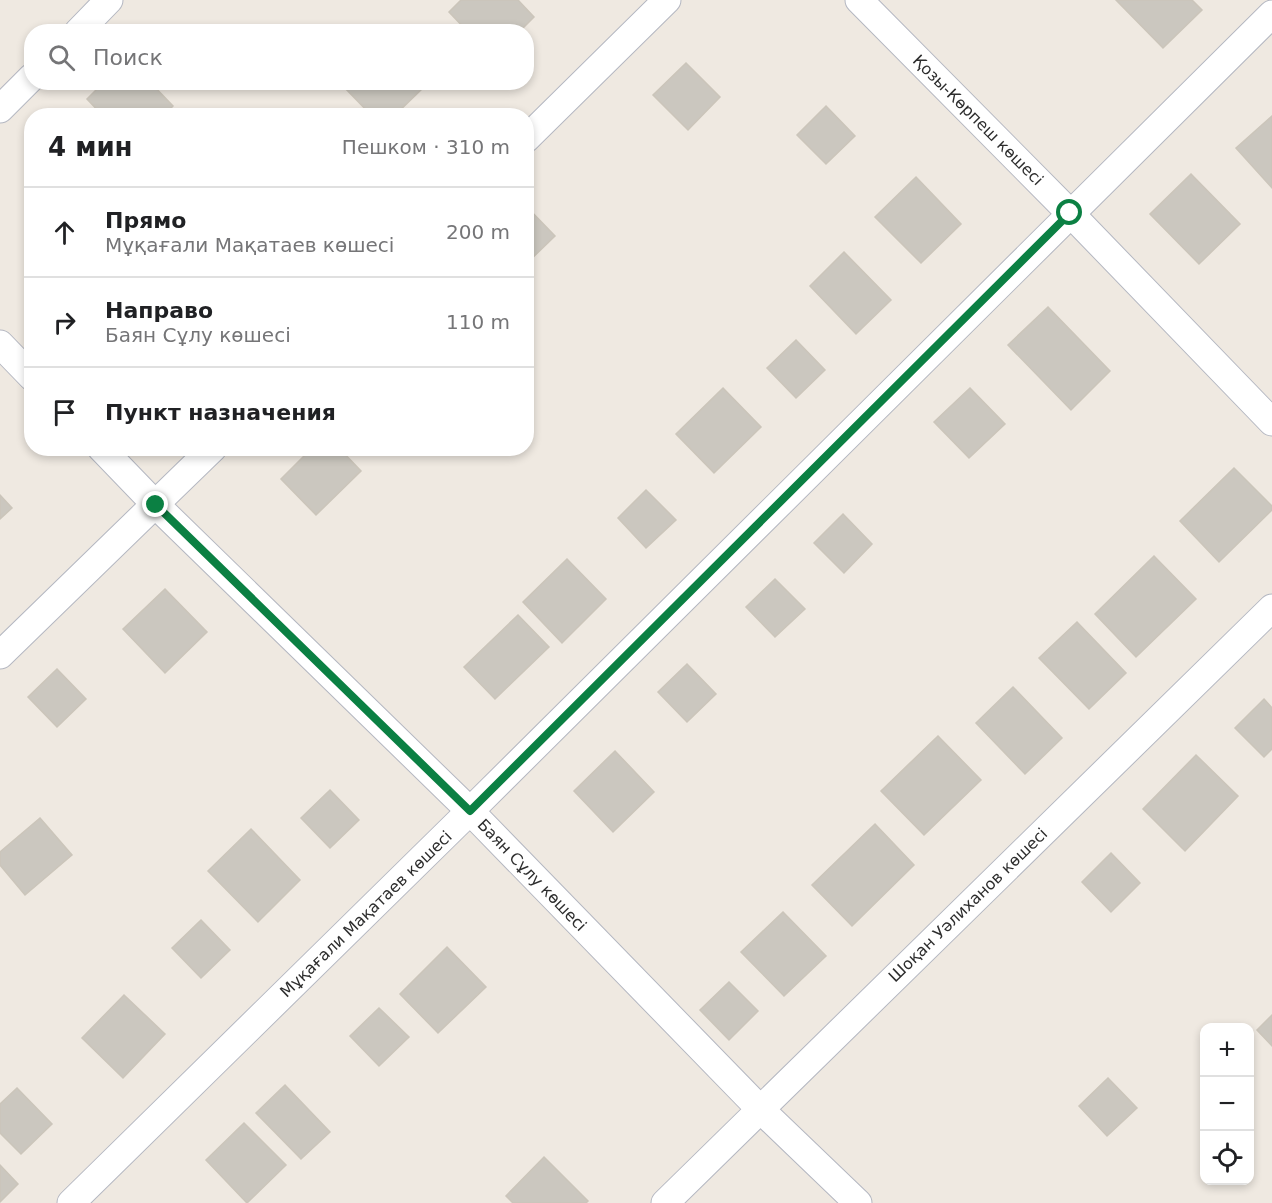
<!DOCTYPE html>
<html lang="ru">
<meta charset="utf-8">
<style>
:root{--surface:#fff;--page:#f6f6f6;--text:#202124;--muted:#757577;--line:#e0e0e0}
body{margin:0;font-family:"DejaVu Sans",sans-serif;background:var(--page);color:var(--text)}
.controls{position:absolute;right:18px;bottom:18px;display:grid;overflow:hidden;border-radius:12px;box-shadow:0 3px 9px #0003}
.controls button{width:54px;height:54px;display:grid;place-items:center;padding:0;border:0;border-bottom:2px solid var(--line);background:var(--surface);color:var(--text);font:30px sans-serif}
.stop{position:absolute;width:18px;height:18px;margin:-14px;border:4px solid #0b8043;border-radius:50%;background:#fff}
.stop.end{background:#0b8043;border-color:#fff;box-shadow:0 2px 6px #0008}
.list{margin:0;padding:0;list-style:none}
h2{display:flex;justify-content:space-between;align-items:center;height:78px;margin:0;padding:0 24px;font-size:26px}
h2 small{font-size:20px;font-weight:400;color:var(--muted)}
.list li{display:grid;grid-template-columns:39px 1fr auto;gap:18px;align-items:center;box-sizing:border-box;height:90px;padding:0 24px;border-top:2px solid var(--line)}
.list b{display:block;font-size:22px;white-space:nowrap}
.list p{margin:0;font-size:20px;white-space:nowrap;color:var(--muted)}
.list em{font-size:20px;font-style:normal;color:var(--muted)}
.icon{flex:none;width:33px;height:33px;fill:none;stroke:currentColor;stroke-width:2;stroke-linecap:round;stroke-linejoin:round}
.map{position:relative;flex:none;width:1272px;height:1203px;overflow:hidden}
.search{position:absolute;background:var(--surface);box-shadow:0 3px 9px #0003;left:24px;top:24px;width:510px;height:66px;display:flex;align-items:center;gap:15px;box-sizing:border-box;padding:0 21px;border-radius:24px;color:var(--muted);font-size:22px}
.panel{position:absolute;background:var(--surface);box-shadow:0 3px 9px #0003;left:24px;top:108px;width:510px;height:348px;border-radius:24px}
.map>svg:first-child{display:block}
.building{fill:#cbc7bf;stroke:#cbc5ba;stroke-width:1.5}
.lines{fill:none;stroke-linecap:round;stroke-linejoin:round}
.minor-casing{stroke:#b4b7c1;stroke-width:29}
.minor{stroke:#fff;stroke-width:27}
.route{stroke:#0b8043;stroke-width:8}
.labels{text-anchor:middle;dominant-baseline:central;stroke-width:6;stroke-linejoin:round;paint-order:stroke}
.street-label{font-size:16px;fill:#2e2e2e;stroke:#fff}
</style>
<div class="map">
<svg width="1272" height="1203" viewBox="0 0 1272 1203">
<rect width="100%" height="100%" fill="#efe9e1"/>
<g class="building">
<path d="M 461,0 L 518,0 L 534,17 L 519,32 L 468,32 L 449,12 Z"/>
<path d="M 1116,0 L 1192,0 L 1202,10 L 1163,48 Z"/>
<path d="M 686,63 L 720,97 L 688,130 L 653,95 Z"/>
<path d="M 104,82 L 150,82 L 173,106 L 163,116 L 103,116 L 87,99 Z"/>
<path d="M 347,82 L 417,82 L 423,88 L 394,116 L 372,116 L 343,86 Z"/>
<path d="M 826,106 L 855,136 L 826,164 L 797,135 Z"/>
<path d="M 1272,116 L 1272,188 L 1236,148 Z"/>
<path d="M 1191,174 L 1240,224 L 1199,264 L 1150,214 Z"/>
<path d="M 916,177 L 961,224 L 921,263 L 875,217 Z"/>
<path d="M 526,206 L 555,236 L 526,264 Z"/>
<path d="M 844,252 L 891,300 L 856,334 L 810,286 Z"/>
<path d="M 1048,307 L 1110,371 L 1071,410 L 1008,345 Z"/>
<path d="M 796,340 L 825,370 L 796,398 L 767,368 Z"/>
<path d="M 723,388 L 761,427 L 714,473 L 676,434 Z"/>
<path d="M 970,388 L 1005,424 L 969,458 L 934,422 Z"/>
<path d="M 312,448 L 339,448 L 361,471 L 316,515 L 281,479 Z"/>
<path d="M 1234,468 L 1272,506 L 1272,510 L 1219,562 L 1180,521 Z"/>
<path d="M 646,490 L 676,520 L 646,548 L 618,518 Z"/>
<path d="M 0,495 L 12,508 L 0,519 Z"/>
<path d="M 843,514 L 872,544 L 844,573 L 814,543 Z"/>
<path d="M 1154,556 L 1196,599 L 1136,657 L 1095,614 Z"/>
<path d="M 567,559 L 606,599 L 562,643 L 523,602 Z"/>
<path d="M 775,579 L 805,609 L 775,637 L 746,607 Z"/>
<path d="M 165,589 L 207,632 L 165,673 L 123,629 Z"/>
<path d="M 518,615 L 549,647 L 495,699 L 464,667 Z"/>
<path d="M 1077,622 L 1126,673 L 1089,709 L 1039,658 Z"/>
<path d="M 687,664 L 716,694 L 687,722 L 658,692 Z"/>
<path d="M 57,669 L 86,699 L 57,727 L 28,697 Z"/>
<path d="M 1013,687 L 1062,738 L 1025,774 L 976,723 Z"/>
<path d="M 1264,699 L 1272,708 L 1272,749 L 1264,757 L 1235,728 Z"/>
<path d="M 938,736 L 981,780 L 924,835 L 881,791 Z"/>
<path d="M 615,751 L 654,792 L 613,832 L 574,791 Z"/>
<path d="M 1196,755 L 1238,796 L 1185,851 L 1143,809 Z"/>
<path d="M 330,790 L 359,820 L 330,848 L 301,818 Z"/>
<path d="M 40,818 L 72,855 L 25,895 L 0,865 L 0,852 Z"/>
<path d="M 875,824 L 914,865 L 852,926 L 812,885 Z"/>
<path d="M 251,829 L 300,880 L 258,922 L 208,871 Z"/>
<path d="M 1111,853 L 1140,883 L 1111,912 L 1082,882 Z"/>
<path d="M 783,912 L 826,956 L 784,996 L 741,952 Z"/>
<path d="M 201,920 L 230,950 L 201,978 L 172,948 Z"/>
<path d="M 447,947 L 486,987 L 438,1033 L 400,994 Z"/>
<path d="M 729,982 L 758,1011 L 729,1040 L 700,1010 Z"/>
<path d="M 124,995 L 165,1034 L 123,1078 L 82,1038 Z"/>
<path d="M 379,1008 L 409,1037 L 379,1066 L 350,1036 Z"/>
<path d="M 1272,1015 L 1272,1046 L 1257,1030 Z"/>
<path d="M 1108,1078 L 1137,1108 L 1107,1136 L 1079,1106 Z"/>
<path d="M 285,1085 L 330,1132 L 301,1159 L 256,1113 Z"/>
<path d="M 17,1088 L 52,1124 L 21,1154 L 0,1133 L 0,1104 Z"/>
<path d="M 244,1123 L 286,1165 L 247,1203 L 206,1160 Z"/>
<path d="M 544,1157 L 588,1201 L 586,1203 L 513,1203 L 506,1196 Z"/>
<path d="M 0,1165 L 18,1184 L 0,1202 Z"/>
</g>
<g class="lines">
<defs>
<g id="minor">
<path d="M 859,0 L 1070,213 L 1272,422"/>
<path d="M 78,32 L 109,0"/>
<path d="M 0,109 L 32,77"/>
<path d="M 526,139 L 667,0"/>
<path d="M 0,344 L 32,377"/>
<path d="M 101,448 L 156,505 L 470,811 L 760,1109 L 858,1203"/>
<path d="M 0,655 L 213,448"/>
<path d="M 71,1203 L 470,811 L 1272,14"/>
<path d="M 665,1203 L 1272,608"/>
</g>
</defs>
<use href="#minor" class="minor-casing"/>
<use href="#minor" class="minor"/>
</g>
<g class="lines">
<path class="route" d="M 156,505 L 470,811 L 1070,213"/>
</g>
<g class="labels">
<g class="street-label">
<text transform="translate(978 120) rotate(45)">Қозы-Көрпеш көшесі</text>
<text transform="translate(532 875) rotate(46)">Баян Сұлу көшесі</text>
<text transform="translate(968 905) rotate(-44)">Шоқан Уәлиханов көшесі</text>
<text transform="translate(366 914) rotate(-44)">Мұқағали Мақатаев көшесі</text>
</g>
</g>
</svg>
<div class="controls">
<button>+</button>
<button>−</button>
<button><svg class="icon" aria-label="locate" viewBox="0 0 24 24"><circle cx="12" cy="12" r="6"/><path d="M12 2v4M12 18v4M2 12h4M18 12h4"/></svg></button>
</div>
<div class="stop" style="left:1070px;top:213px"></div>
<div class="stop end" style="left:156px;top:505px"></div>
<div class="search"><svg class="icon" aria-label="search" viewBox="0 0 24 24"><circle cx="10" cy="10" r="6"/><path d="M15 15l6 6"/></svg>Поиск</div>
<section class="panel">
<h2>4 мин<small>Пешком · 310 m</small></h2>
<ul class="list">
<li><svg class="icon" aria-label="ahead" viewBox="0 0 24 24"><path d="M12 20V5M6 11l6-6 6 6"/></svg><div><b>Прямо</b><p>Мұқағали Мақатаев көшесі</p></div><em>200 m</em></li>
<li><svg class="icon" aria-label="right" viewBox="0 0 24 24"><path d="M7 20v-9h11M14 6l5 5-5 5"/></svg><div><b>Направо</b><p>Баян Сұлу көшесі</p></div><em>110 m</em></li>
<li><svg class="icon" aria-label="arrive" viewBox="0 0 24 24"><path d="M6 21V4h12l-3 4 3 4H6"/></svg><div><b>Пункт назначения</b></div></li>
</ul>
</section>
</div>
